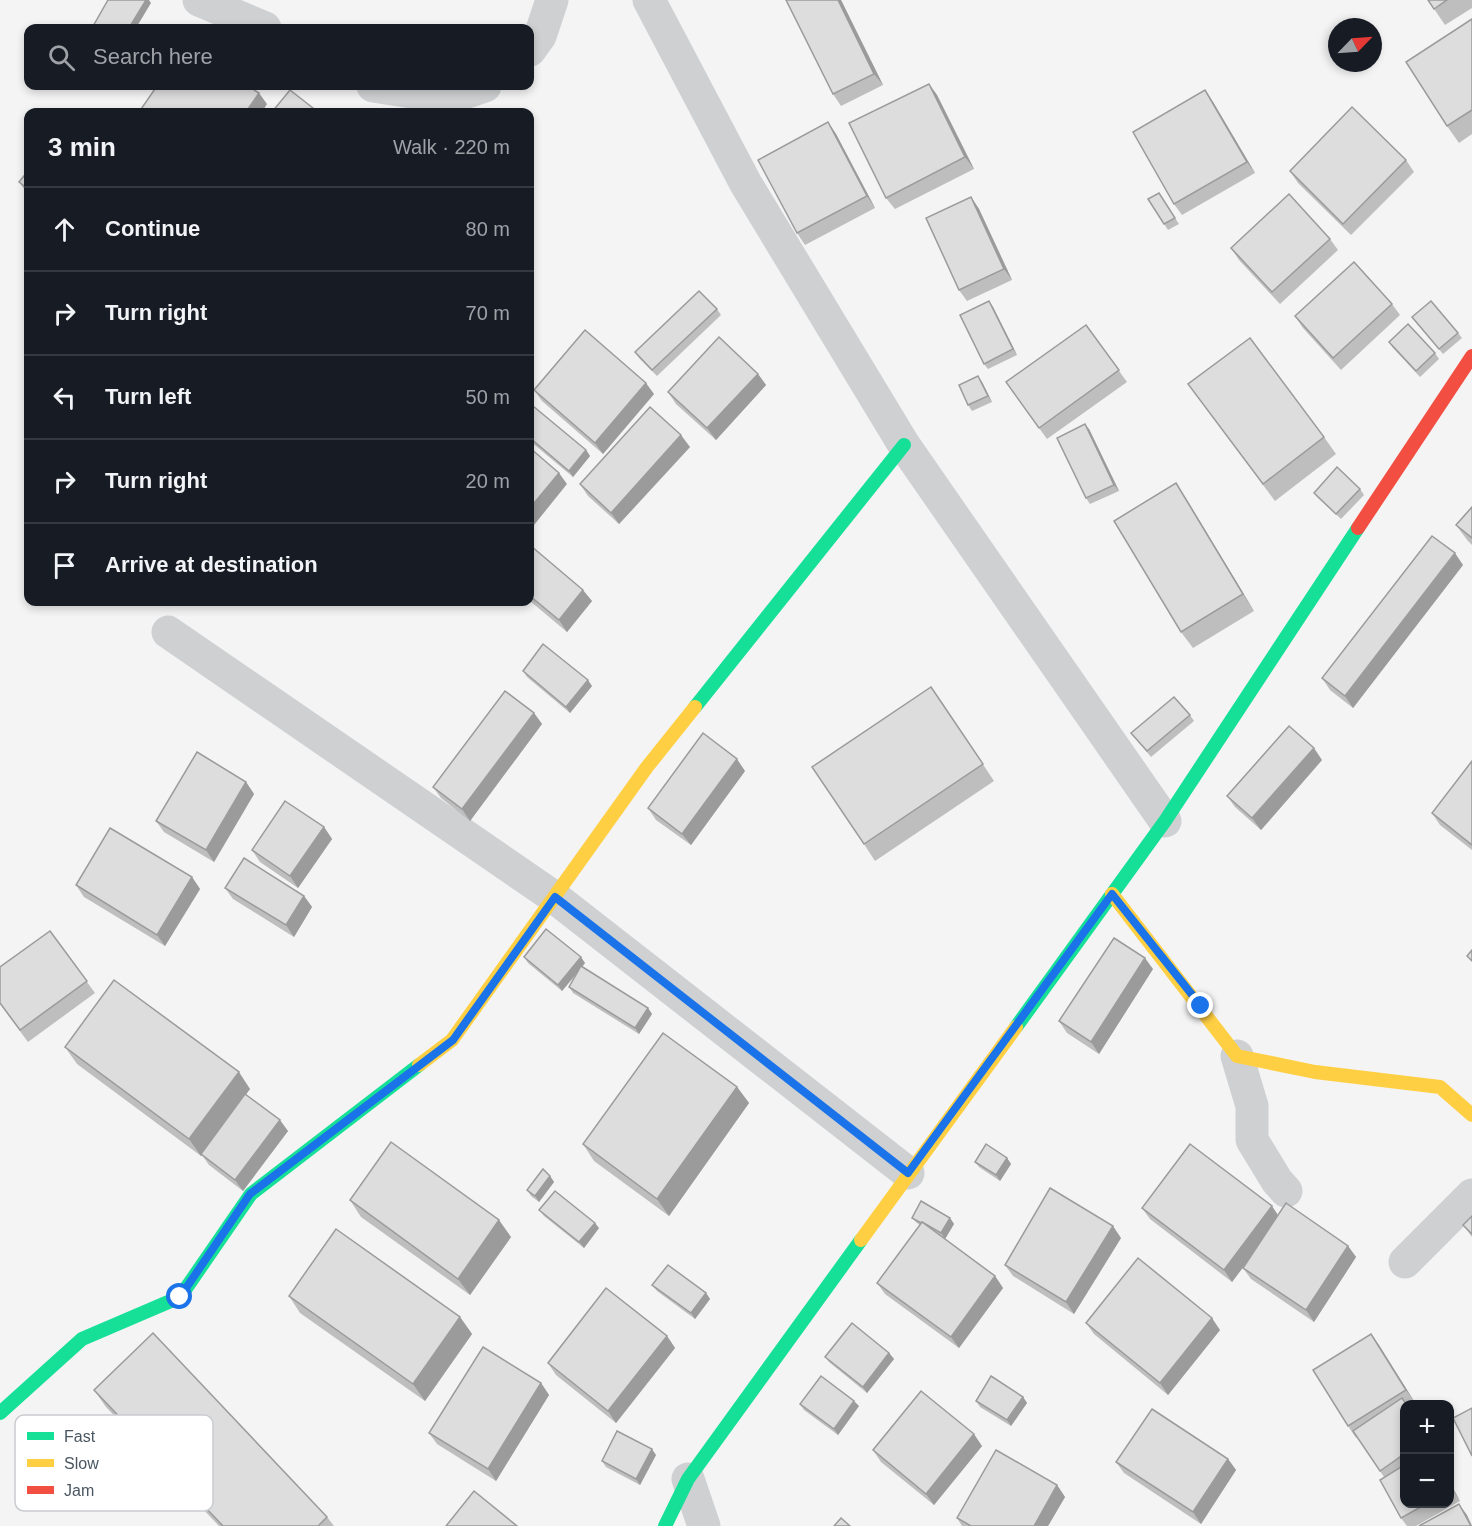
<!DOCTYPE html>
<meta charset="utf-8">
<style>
:root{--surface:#171b24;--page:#20242c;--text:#f1f3f6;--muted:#9ea1a6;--line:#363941}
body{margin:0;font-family:Arial,sans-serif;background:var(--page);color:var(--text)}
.controls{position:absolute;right:18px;bottom:18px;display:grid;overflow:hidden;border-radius:12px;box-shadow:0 3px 9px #0003}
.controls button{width:54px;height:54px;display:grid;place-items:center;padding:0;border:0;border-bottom:2px solid var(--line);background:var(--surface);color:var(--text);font:30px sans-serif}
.compass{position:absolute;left:1328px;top:18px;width:54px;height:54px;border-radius:50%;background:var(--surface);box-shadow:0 3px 9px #0003;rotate:65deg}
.stop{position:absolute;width:18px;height:18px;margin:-14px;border:4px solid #1a73e8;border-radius:50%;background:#fff}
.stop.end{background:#1a73e8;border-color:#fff;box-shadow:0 2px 6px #0008}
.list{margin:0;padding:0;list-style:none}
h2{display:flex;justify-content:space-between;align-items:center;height:78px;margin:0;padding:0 24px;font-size:26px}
h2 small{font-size:20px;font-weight:400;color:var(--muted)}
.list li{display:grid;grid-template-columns:39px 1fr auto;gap:18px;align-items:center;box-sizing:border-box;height:84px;padding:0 24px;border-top:2px solid var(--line)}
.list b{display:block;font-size:22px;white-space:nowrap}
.list em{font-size:20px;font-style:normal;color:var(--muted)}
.icon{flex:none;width:33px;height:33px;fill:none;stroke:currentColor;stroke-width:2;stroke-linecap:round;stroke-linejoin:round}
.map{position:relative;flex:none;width:1472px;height:1526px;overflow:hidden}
.search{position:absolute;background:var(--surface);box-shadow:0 3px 9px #0003;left:24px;top:24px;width:510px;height:66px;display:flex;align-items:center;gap:15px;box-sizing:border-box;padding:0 21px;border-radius:12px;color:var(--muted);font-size:22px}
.panel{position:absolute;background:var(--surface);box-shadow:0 3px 9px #0003;left:24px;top:108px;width:510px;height:498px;border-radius:12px}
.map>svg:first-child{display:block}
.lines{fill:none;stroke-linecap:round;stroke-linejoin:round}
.street{stroke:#ced0d2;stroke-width:33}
.fast{stroke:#16e098;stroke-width:14}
.slow{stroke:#ffcf43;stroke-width:14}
.jam{stroke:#f24e42;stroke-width:14}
.wall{fill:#bebebf}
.shaded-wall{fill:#9b9b9b}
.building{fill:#ddddde;stroke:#9b9b9b;stroke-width:1.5}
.route{stroke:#1a73e8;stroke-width:8}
.key{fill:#fff;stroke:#c9ccd0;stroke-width:1.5}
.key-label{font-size:16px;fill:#4a5661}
</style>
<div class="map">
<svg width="1472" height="1526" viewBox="0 0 1472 1526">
<rect width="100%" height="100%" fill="#f4f4f4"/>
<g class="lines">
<g class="street">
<path d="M 199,0 L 265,28"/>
<path d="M 649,0 L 746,184 L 904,445 L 1165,821"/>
<path d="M 530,50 L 540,36 L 552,0"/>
<path d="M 373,86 L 450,98 L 485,86"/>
<path d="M 168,632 L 554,897 L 908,1173"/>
<path d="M 1237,1056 L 1252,1106 L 1252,1140 L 1277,1181 L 1286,1191"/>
<path d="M 1405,1262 L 1472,1195"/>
<path d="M 688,1479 L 704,1526"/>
</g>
<g class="fast">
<path d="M 695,707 L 904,445"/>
<path d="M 1016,1027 L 1165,821 L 1358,528"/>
<path d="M 0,1413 L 82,1339 L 180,1297 L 251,1194 L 419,1065"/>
<path d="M 665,1526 L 688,1479 L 861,1240"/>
</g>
<g class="slow">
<path d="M 1112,894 L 1237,1056 L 1315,1072 L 1440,1087 L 1472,1115"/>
<path d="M 419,1065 L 452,1040 L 647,767 L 695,707"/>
<path d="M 861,1240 L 1016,1027"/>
</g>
<path class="jam" d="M 1358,528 L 1472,356"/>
</g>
<g class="wall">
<path d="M 841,0 L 883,85 L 841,106 L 833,94 Z"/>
<path d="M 1428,0 L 1472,0 L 1472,8 L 1445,25 Z"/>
<path d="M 1472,19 L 1472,134 L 1459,143 L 1447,126 Z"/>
<path d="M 929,84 L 937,95 L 974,169 L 895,209 L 886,198 Z"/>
<path d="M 1205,90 L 1213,102 L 1255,173 L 1182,215 L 1174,204 Z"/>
<path d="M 828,122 L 836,134 L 875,208 L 805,245 L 797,233 Z"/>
<path d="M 1406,160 L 1414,172 L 1351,235 L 1298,183 L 1290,171 Z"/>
<path d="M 28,171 L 28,194 L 19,182 Z"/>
<path d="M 1159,193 L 1179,224 L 1168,230 L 1148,199 Z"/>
<path d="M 971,197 L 979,209 L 1012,280 L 967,301 L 959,290 Z"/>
<path d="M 1330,239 L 1338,250 L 1280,304 L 1239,260 L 1231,248 Z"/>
<path d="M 989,301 L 993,307 L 1017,355 L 988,369 L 984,364 Z"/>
<path d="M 1392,304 L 1400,315 L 1341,370 L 1303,328 L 1295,316 Z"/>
<path d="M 717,309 L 721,315 L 657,376 L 639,358 L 635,352 Z"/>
<path d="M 1412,317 L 1458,333 L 1462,338 L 1443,354 Z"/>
<path d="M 1086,325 L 1127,382 L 1047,439 L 1006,382 Z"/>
<path d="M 1389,342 L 1435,353 L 1439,359 L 1420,377 L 1393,348 Z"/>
<path d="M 758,374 L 766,385 L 716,440 L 676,404 L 668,392 Z"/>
<path d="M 982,382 L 992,402 L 972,411 L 968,405 Z"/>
<path d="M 1188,384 L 1324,437 L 1336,454 L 1275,501 Z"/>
<path d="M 534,390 L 654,394 L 603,454 L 542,401 Z"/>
<path d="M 530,411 L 586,450 L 590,456 L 573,477 L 530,441 Z"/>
<path d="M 1089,429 L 1119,491 L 1090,504 L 1086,498 Z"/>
<path d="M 690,447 L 619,524 L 588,496 L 580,484 Z"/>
<path d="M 1360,489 L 1364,495 L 1341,519 L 1318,498 L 1314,493 Z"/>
<path d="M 1187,500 L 1254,611 L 1193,648 L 1181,632 Z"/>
<path d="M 1472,507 L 1472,545 L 1468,541 L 1456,525 Z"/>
<path d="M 530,548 L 592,601 L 567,632 L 530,601 Z"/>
<path d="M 1463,565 L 1353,708 L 1330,690 L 1322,678 Z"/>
<path d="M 523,671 L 592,686 L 570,713 L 527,677 Z"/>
<path d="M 943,704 L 994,781 L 875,861 L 864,844 Z"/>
<path d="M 534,713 L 542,724 L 470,821 L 441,798 L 433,787 Z"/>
<path d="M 1190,715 L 1194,721 L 1151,757 L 1131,733 Z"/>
<path d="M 1322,760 L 1261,830 L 1235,807 L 1227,796 Z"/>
<path d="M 1472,761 L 1472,850 L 1440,825 L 1432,813 Z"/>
<path d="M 745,771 L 691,845 L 656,820 L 648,808 Z"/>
<path d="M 246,782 L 254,794 L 214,862 L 164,832 L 156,821 Z"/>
<path d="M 324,827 L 332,839 L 298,888 L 260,862 L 252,850 Z"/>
<path d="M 192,877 L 200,889 L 165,946 L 84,897 L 76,885 Z"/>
<path d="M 225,888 L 304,896 L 312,907 L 294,937 L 233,899 Z"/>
<path d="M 50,931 L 95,993 L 28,1042 L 0,1004 Z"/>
<path d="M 524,957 L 585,963 L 582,967 L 648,1008 L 652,1014 L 639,1034 L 573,993 L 569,987 L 579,971 L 562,991 L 528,963 Z"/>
<path d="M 1153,969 L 1099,1054 L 1067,1033 L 1059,1021 Z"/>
<path d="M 65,1047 L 250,1089 L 246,1094 L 288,1131 L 243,1191 L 209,1165 L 202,1155 L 201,1156 L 77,1064 Z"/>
<path d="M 737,1087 L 749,1103 L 669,1216 L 594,1161 L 583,1144 Z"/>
<path d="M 1007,1158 L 1011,1164 L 1000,1181 L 979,1167 L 975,1162 Z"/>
<path d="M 550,1176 L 554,1182 L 539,1202 L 531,1196 L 527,1190 Z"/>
<path d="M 350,1200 L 511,1237 L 470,1295 L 361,1217 Z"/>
<path d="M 1142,1208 L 1278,1215 L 1348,1246 L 1356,1257 L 1314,1322 L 1251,1279 L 1243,1268 L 1247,1262 L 1232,1282 L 1150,1219 Z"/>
<path d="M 539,1210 L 599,1228 L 584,1248 L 544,1216 Z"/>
<path d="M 1472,1216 L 1472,1237 L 1463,1225 Z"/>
<path d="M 912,1218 L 950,1218 L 954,1224 L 945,1239 L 995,1276 L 1003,1288 L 959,1348 L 885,1294 L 877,1283 L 920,1225 L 917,1223 Z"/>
<path d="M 1121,1238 L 1074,1314 L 1013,1276 L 1005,1265 Z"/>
<path d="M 652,1285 L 706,1293 L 710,1299 L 695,1319 L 657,1291 Z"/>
<path d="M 289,1296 L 460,1317 L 472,1334 L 425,1401 L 300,1313 Z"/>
<path d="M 1086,1323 L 1220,1330 L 1168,1395 L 1094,1334 Z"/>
<path d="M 1371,1334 L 1414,1401 L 1408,1404 L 1404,1404 L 1404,1503 L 1449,1503 L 1449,1481 L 1460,1501 L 1416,1526 L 1407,1526 L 1401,1518 L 1384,1477 L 1357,1437 L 1356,1438 L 1348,1426 Z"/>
<path d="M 667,1336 L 675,1348 L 616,1423 L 556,1375 L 548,1363 Z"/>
<path d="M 889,1353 L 894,1359 L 867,1393 L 829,1362 L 825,1357 Z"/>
<path d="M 541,1383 L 549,1395 L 496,1481 L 437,1444 L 429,1433 Z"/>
<path d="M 94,1390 L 327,1517 L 334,1526 L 219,1526 L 106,1407 Z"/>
<path d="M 1023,1397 L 1027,1403 L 1011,1426 L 980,1407 L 976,1401 Z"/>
<path d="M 800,1404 L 859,1406 L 838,1435 L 804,1410 Z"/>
<path d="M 982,1446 L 934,1505 L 881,1462 L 873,1450 Z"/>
<path d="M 656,1455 L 640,1485 L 606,1467 L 602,1461 Z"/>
<path d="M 1228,1459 L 1236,1470 L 1201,1524 L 1124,1473 L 1116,1462 Z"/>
<path d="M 1057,1485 L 1065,1497 L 1048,1526 L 962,1526 L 957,1518 Z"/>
</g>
<g class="shaded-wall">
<path d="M 146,0 L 149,0 L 151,3 L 136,28 L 129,28 Z"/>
<path d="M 838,0 L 841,0 L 883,85 L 874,74 Z"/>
<path d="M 929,84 L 937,95 L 974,169 L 965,157 Z"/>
<path d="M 1205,90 L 1213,102 L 1255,173 L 1247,162 Z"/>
<path d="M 259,93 L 267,104 L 262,112 L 246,112 Z"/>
<path d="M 828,122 L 836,134 L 875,208 L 867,196 Z"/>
<path d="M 971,197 L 979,209 L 1012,280 L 1004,269 Z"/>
<path d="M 989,301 L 993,307 L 1017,355 L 1013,349 Z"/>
<path d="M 758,374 L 766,385 L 716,440 L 707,428 Z"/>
<path d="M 978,376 L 982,382 L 992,402 L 988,396 Z"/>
<path d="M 646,383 L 654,394 L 603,454 L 595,443 Z"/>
<path d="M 1085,424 L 1089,429 L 1119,491 L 1114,485 Z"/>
<path d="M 681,435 L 690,447 L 619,524 L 611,513 Z"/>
<path d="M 586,450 L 590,456 L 573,477 L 569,471 Z"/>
<path d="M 559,473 L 567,484 L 530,530 L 530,508 Z"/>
<path d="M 1176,483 L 1187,500 L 1254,611 L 1243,594 Z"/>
<path d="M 1455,553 L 1463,565 L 1353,708 L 1345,696 Z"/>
<path d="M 583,590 L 592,601 L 567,632 L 559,620 Z"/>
<path d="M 588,680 L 592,686 L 570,713 L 566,707 Z"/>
<path d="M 534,713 L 542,724 L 470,821 L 462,809 Z"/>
<path d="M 1314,748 L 1322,760 L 1261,830 L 1252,818 Z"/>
<path d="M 737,759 L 745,771 L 691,845 L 682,834 Z"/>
<path d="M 246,782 L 254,794 L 214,862 L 206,850 Z"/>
<path d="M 324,827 L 332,839 L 298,888 L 290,876 Z"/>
<path d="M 192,877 L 200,889 L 165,946 L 157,935 Z"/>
<path d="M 304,896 L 312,907 L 294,937 L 286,925 Z"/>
<path d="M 581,957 L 585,963 L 562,991 L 558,985 Z"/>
<path d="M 1145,958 L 1153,969 L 1099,1054 L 1091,1042 Z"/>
<path d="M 648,1008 L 652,1014 L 639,1034 L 635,1028 Z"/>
<path d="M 239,1072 L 250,1089 L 201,1156 L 189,1139 Z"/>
<path d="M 737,1087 L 749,1103 L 669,1216 L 657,1199 Z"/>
<path d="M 280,1120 L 288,1131 L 243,1191 L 235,1180 Z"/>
<path d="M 1007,1158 L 1011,1164 L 1000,1181 L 996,1175 Z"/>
<path d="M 550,1176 L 554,1182 L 539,1202 L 535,1196 Z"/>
<path d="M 1272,1206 L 1280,1218 L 1232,1282 L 1224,1270 Z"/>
<path d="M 950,1218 L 954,1224 L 945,1239 L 941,1233 Z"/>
<path d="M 499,1220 L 511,1237 L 470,1295 L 458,1279 Z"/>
<path d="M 595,1223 L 599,1228 L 584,1248 L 579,1242 Z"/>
<path d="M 1113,1226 L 1121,1238 L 1074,1314 L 1066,1302 Z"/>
<path d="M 1348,1246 L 1356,1257 L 1314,1322 L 1306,1310 Z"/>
<path d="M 995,1276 L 1003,1288 L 959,1348 L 951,1337 Z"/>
<path d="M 706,1293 L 710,1299 L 695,1319 L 691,1313 Z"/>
<path d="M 460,1317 L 472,1334 L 425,1401 L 413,1384 Z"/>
<path d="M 1212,1318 L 1220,1330 L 1168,1395 L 1160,1383 Z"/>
<path d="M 1371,1334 L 1379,1345 L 1414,1401 L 1406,1390 Z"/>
<path d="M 667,1336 L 675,1348 L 616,1423 L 608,1411 Z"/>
<path d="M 889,1353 L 894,1359 L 867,1393 L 863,1387 Z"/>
<path d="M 541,1383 L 549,1395 L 496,1481 L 488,1469 Z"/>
<path d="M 1023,1397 L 1027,1403 L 1011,1426 L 1007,1420 Z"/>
<path d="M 854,1401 L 859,1406 L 838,1435 L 834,1429 Z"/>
<path d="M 974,1434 L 982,1446 L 934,1505 L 926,1494 Z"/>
<path d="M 652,1449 L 656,1455 L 640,1485 L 636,1479 Z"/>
<path d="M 1228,1459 L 1236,1470 L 1201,1524 L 1193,1512 Z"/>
<path d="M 1449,1481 L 1460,1501 L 1449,1484 Z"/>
<path d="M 1057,1485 L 1065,1497 L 1048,1526 L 1034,1526 Z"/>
<path d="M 1459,1504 L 1467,1515 L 1472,1526 L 1471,1526 Z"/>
</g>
<g class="building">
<path d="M 108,0 L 146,0 L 129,28 L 92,28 Z"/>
<path d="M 786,0 L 838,0 L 874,74 L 833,94 Z"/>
<path d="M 1428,0 L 1447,0 L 1434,9 Z"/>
<path d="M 1472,19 L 1472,110 L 1447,126 L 1406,62 Z"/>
<path d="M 929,84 L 965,157 L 886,198 L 849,123 Z"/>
<path d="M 157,86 L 248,86 L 259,93 L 246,112 L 139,112 Z"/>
<path d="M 290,90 L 318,112 L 272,112 Z"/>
<path d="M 1205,90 L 1247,162 L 1174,204 L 1133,132 Z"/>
<path d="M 1352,107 L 1406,160 L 1343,224 L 1290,171 Z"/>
<path d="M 828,122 L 867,196 L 797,233 L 758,160 Z"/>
<path d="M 28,171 L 28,189 L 19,182 Z"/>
<path d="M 1159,193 L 1175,218 L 1164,224 L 1148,199 Z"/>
<path d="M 1289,194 L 1330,239 L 1272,292 L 1231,248 Z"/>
<path d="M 971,197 L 1004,269 L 959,290 L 926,218 Z"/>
<path d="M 1354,262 L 1392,304 L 1333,358 L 1295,316 Z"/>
<path d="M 699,291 L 717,309 L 652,370 L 635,352 Z"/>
<path d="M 989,301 L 1013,349 L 984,364 L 960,315 Z"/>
<path d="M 1431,301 L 1458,333 L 1439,349 L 1412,317 Z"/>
<path d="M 1408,324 L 1435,353 L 1416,371 L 1389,342 Z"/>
<path d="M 1086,325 L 1119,370 L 1039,428 L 1006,382 Z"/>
<path d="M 585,330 L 646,383 L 595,443 L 534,390 Z"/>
<path d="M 719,337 L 758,374 L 707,428 L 668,392 Z"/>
<path d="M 1250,338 L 1324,437 L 1263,484 L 1188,384 Z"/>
<path d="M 978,376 L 988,396 L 968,405 L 959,385 Z"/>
<path d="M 533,406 L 586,450 L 569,471 L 530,438 L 530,411 Z"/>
<path d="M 650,407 L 681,435 L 611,513 L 580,484 Z"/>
<path d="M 1085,424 L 1114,485 L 1086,498 L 1057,438 Z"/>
<path d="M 530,448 L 559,473 L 530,508 Z"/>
<path d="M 1337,467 L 1360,489 L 1336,514 L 1314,493 Z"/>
<path d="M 1176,483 L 1243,594 L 1181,632 L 1114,521 Z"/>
<path d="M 1472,507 L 1472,538 L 1456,525 Z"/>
<path d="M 1432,536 L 1455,553 L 1345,696 L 1322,678 Z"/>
<path d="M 531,546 L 583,590 L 559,620 L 530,596 L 530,548 Z"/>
<path d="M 543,644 L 588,680 L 566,707 L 523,671 Z"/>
<path d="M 931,687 L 983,764 L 864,844 L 812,767 Z"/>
<path d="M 505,691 L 534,713 L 462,809 L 433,787 Z"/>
<path d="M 1174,697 L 1190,715 L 1147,751 L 1131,733 Z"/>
<path d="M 1289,726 L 1314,748 L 1252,818 L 1227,796 Z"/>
<path d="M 703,733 L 737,759 L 682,834 L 648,808 Z"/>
<path d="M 197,752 L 246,782 L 206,850 L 156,821 Z"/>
<path d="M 1472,761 L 1472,845 L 1432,813 Z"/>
<path d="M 285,801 L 324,827 L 290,876 L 252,850 Z"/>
<path d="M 110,828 L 192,877 L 157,935 L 76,885 Z"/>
<path d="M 244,858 L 304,896 L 286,925 L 225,888 Z"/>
<path d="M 546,929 L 581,957 L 558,985 L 524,957 Z"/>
<path d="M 50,931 L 87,981 L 20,1030 L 0,1003 L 0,967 Z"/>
<path d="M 1114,938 L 1145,958 L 1091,1042 L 1059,1021 Z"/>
<path d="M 1472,950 L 1472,961 L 1467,956 Z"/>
<path d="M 581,966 L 648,1008 L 635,1028 L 569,987 Z"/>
<path d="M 114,980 L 239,1072 L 189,1139 L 65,1047 Z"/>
<path d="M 663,1033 L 737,1087 L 657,1199 L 583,1144 Z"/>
<path d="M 245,1094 L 280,1120 L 235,1180 L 201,1154 Z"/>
<path d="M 391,1142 L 499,1220 L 458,1279 L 350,1200 Z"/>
<path d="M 986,1144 L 1007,1158 L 996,1175 L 975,1162 Z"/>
<path d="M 1190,1144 L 1272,1206 L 1224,1270 L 1142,1208 Z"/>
<path d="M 543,1169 L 550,1176 L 535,1196 L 527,1190 Z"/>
<path d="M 1050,1188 L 1113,1226 L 1066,1302 L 1005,1265 Z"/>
<path d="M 555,1191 L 595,1223 L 579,1242 L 539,1210 Z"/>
<path d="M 921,1201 L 950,1218 L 941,1233 L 922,1222 L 921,1223 L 912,1218 Z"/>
<path d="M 1286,1203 L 1348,1246 L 1306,1310 L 1243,1268 Z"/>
<path d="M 1472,1216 L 1472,1234 L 1463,1225 Z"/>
<path d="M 922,1222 L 995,1276 L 951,1337 L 877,1283 Z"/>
<path d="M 336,1229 L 460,1317 L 413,1384 L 289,1296 Z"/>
<path d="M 1138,1258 L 1212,1318 L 1160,1383 L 1086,1323 Z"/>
<path d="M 668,1265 L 706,1293 L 691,1313 L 652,1285 Z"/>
<path d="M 606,1288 L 667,1336 L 608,1411 L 548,1363 Z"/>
<path d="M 852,1323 L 889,1353 L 863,1387 L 825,1357 Z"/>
<path d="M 153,1333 L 327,1517 L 318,1526 L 223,1526 L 94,1390 Z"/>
<path d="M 1371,1334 L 1406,1390 L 1348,1426 L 1313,1370 Z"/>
<path d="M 483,1347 L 541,1383 L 488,1469 L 429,1433 Z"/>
<path d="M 821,1376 L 854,1401 L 834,1429 L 800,1404 Z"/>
<path d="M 991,1376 L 1023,1397 L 1007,1420 L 976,1401 Z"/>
<path d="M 921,1391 L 974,1434 L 926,1494 L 873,1450 Z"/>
<path d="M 1402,1398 L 1406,1404 L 1404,1404 L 1404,1454 L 1380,1471 L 1353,1431 Z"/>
<path d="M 1472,1408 L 1472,1456 L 1453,1418 Z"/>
<path d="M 1152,1409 L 1228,1459 L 1193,1512 L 1116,1462 Z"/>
<path d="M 617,1431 L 652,1449 L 636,1479 L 602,1461 Z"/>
<path d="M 996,1450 L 1057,1485 L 1034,1526 L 971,1526 L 957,1518 Z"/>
<path d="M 1404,1465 L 1404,1503 L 1428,1503 L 1401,1518 L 1380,1480 Z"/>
<path d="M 474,1491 L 517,1526 L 446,1526 Z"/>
<path d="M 1459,1504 L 1471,1526 L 1419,1526 Z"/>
<path d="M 841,1518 L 850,1526 L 834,1526 Z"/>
</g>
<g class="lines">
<path class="route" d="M 180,1297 L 250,1194 L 453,1040 L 555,897 L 908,1173 L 1112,894 L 1201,1006"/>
</g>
<rect x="15" y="1415" width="198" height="96" rx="9" class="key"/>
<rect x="27" y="1432" width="27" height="8" fill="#16e098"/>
<rect x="27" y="1459" width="27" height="8" fill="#ffcf43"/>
<rect x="27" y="1486" width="27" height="8" fill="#f24e42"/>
<g class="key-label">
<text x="64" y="1442">Fast</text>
<text x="64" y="1469">Slow</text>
<text x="64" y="1496">Jam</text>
</g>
</svg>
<div class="controls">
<button>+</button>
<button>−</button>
</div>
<svg class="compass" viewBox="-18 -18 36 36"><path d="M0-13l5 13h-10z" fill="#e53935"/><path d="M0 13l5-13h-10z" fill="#9ea1a6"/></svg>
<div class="stop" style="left:180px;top:1297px"></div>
<div class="stop end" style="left:1201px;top:1006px"></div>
<div class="search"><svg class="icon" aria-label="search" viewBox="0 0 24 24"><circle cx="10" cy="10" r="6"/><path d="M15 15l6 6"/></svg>Search here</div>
<section class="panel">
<h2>3 min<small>Walk · 220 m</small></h2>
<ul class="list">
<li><svg class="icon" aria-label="ahead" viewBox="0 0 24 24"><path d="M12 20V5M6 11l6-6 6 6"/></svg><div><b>Continue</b></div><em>80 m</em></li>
<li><svg class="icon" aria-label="right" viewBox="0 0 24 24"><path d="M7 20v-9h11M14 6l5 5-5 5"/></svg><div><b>Turn right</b></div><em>70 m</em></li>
<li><svg class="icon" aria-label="left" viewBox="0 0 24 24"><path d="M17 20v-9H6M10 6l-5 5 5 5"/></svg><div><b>Turn left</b></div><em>50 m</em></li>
<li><svg class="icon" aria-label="right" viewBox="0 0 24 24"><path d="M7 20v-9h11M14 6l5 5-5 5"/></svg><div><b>Turn right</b></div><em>20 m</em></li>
<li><svg class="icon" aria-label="arrive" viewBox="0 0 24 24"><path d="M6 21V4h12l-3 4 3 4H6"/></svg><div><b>Arrive at destination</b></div></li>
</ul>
</section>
</div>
